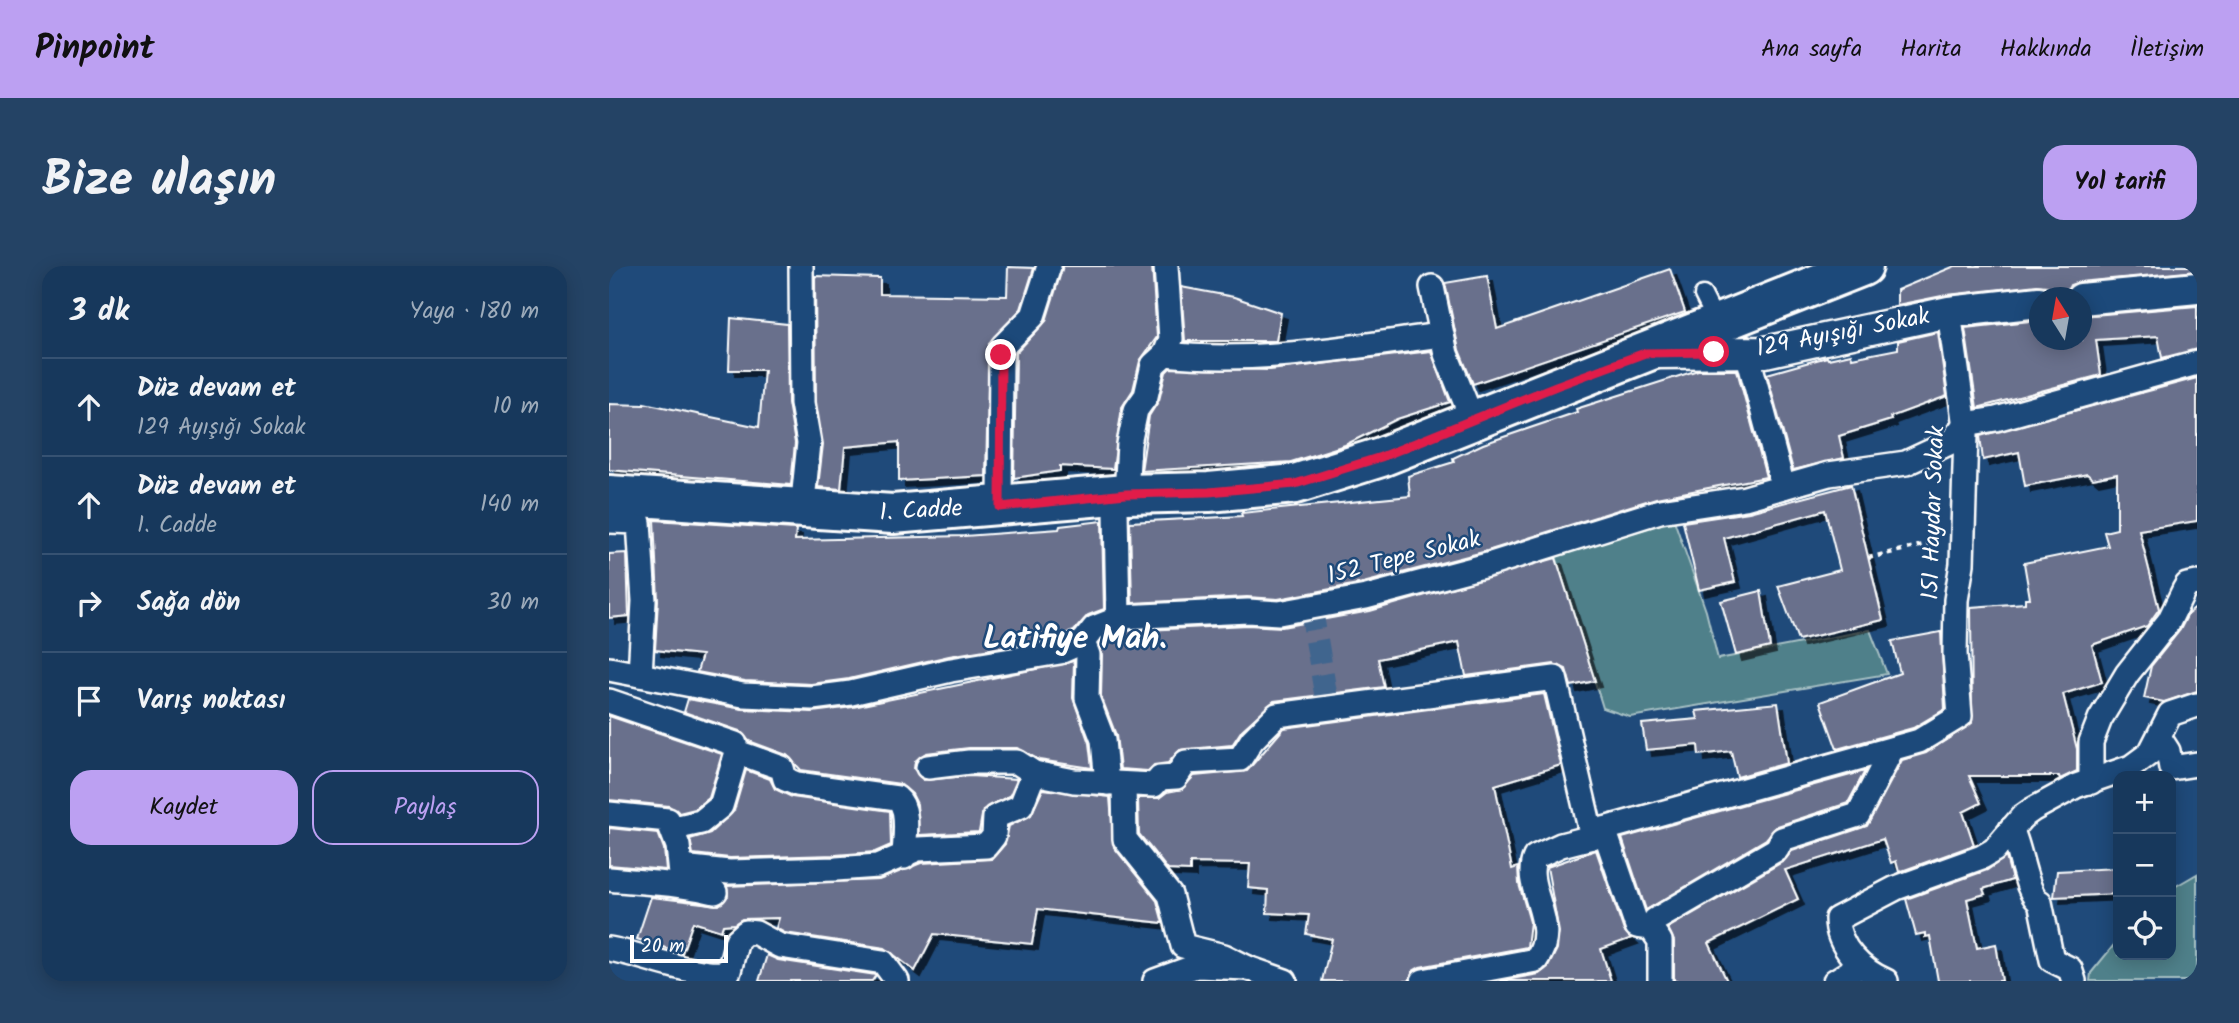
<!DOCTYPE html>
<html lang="tr">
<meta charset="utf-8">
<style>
:root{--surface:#17385c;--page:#244365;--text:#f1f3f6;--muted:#9eacbb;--line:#365272;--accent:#bca0f2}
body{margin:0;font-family:Kalam,sans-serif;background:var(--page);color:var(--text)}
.controls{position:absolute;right:21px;bottom:21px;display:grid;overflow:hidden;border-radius:14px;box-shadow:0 4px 18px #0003}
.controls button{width:63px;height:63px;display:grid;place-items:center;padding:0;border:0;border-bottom:2px solid var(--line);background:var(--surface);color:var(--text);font:35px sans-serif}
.compass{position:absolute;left:1420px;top:21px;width:63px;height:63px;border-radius:50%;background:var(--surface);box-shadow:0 4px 18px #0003;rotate:349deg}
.scale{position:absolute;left:21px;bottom:18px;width:98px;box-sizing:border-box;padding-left:7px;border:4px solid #fff;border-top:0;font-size:19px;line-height:24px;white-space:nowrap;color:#fff;-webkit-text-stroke:5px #1f4a7a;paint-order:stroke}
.stop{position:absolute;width:21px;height:21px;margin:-16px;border:5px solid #e11d48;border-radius:50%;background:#fff}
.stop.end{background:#e11d48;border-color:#fff;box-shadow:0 2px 7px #0008}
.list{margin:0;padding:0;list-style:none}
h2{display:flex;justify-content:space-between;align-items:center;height:91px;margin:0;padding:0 28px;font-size:30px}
h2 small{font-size:23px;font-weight:400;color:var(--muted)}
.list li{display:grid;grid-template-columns:46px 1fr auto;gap:21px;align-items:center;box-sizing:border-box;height:98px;padding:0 28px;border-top:2px solid var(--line)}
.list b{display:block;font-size:26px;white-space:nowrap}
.list p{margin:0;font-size:23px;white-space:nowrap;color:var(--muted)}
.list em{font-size:23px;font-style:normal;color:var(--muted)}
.actions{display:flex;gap:14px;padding:21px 28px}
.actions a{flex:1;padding:16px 0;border:2px solid var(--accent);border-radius:21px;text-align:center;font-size:24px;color:var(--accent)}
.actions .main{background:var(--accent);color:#111}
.icon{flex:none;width:38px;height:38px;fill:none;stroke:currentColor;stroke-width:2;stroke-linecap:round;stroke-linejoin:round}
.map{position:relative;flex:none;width:1588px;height:715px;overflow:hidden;border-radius:21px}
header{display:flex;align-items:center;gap:42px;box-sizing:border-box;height:98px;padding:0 35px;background:var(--accent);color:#111}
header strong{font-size:33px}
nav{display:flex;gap:38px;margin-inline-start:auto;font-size:24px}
.intro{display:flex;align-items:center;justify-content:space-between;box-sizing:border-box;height:168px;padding:0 42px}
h1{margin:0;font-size:49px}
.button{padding:18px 32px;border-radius:21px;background:var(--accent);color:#111;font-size:24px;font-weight:700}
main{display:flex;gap:42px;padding:0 42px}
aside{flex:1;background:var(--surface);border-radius:21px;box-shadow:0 4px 18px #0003}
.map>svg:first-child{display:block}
.green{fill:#4f808a;stroke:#a7c0c4;stroke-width:2}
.building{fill:#69708c;stroke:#fff;stroke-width:2;filter:url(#shadow)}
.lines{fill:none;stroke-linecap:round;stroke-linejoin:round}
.pedestrian-tunnel{stroke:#41658e;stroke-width:23;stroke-dasharray:23 11;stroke-linecap:butt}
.service-casing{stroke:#fff;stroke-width:21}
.pedestrian-casing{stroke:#fff;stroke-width:28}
.minor-casing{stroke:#fff;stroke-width:35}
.secondary-casing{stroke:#fff;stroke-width:44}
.path{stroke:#fff;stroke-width:4.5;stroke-dasharray:5 5;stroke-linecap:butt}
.service{stroke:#1f4a7a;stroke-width:16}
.pedestrian{stroke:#1f4a7a;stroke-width:23}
.minor{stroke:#1f4a7a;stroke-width:30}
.secondary{stroke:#1f4a7a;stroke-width:38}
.route{stroke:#e11d48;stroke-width:9}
.labels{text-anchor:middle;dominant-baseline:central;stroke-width:5;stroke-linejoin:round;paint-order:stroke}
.street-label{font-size:24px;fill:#fff;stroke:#1f4a7a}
.district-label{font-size:32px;font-weight:bold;fill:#fff;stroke:#1f4a7a}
</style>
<header>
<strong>Pinpoint</strong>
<nav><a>Ana sayfa</a><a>Harita</a><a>Hakkında</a><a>İletişim</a></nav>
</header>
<div class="intro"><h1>Bize ulaşın</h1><a class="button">Yol tarifi</a></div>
<main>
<aside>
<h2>3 dk<small>Yaya · 180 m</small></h2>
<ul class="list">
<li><svg class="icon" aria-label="ahead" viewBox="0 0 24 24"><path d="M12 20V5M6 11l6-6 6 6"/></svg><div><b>Düz devam et</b><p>129 Ayışığı Sokak</p></div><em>10 m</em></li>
<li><svg class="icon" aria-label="ahead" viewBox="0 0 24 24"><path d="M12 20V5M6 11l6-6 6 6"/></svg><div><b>Düz devam et</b><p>1. Cadde</p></div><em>140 m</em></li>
<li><svg class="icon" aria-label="right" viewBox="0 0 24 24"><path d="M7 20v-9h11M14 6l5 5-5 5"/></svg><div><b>Sağa dön</b></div><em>30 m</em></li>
<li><svg class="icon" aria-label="arrive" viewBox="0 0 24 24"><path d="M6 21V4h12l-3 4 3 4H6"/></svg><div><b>Varış noktası</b></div></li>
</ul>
<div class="actions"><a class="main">Kaydet</a><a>Paylaş</a></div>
</aside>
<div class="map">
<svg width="1588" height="715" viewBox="0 0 1588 715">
<defs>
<filter id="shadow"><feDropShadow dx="6" dy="6" stdDeviation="0" flood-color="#0009"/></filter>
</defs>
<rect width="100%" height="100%" fill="#1f4a7a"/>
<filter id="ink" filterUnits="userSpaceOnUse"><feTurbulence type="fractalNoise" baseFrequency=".0143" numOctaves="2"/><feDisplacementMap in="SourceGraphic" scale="14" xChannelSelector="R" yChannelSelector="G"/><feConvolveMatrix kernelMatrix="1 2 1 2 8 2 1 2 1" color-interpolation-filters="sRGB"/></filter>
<g filter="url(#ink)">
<g class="green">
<path d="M 1065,254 L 1097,345 L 1109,393 L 1261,364 L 1278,408 L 1021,451 L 994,442 L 947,290 Z"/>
<path d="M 1588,608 L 1588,715 L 1481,715 L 1482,707 L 1509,674 L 1509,689 L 1562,689 L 1562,623 Z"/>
</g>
<g class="building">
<path d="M 454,0 L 543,0 L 548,71 L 531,95 L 524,124 L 513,141 L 504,203 L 451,200 L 451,205 L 405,212 L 407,87 L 437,55 Z"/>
<path d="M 1346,0 L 1588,0 L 1588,5 L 1470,16 L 1461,19 L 1455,32 L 1446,32 L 1438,20 L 1428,19 L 1338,29 L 1288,39 L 1288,24 Z"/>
<path d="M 399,1 L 425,2 L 412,43 L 380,77 L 377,210 L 290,215 L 290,176 L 236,181 L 232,223 L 209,221 L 214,178 L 207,136 L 206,10 L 271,12 L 271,28 L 398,30 Z"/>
<path d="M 1061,3 L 1076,46 L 864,118 L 850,84 L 836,17 L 878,10 L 888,63 Z"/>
<path d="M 572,21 L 625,31 L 672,47 L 667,75 L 576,75 Z"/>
<path d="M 1588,40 L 1588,83 L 1553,92 L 1549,70 L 1487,74 L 1492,109 L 1368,142 L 1356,62 L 1431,54 L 1431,74 L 1473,74 L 1473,50 Z"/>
<path d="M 122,52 L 178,58 L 179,137 L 186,177 L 182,219 L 0,204 L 0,138 L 35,139 L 35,137 L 150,161 L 155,104 L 120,104 Z"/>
<path d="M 1329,66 L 1338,130 L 1281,151 L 1282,154 L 1230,170 L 1235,192 L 1184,204 L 1158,108 L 1218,91 L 1219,93 L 1242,88 L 1243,92 L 1289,83 L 1289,75 Z"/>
<path d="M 822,85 L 841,136 L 788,153 L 736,179 L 682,196 L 532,205 L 540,150 L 550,134 L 557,106 L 561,102 L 661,104 Z"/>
<path d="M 1089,104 L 1128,104 L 1157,211 L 1047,232 L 878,285 L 754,317 L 669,333 L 638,331 L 523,337 L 521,256 L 633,250 L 632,247 L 801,230 L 799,210 L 845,196 L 844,192 L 874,178 L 968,146 L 967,143 Z"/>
<path d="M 1588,112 L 1588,255 L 1530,264 L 1550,343 L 1538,360 L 1483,379 L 1493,416 L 1454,428 L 1468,483 L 1468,505 L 1451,513 L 1450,510 L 1360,510 L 1372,537 L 1354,546 L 1365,579 L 1290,606 L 1287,595 L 1282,597 L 1274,573 L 1176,604 L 1189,633 L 1100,677 L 1118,715 L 1065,715 L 1065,675 L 1059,662 L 1175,595 L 1183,585 L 1258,560 L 1293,494 L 1317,487 L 1363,457 L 1362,341 L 1416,337 L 1416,332 L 1421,332 L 1415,297 L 1499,280 L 1495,266 L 1508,263 L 1508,208 L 1484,213 L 1478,208 L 1416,220 L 1410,186 L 1374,194 L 1371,170 Z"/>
<path d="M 1242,219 L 1274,354 L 1189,374 L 1169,320 L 1231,304 L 1216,244 L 1115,272 L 1126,316 L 1090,324 L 1074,256 L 1140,246 Z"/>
<path d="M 45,254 L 187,263 L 186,274 L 355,270 L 450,263 L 451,260 L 493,255 L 495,343 L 479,349 L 465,365 L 447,372 L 340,390 L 240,413 L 202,418 L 136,415 L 88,406 L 93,389 L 46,384 L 49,334 Z"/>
<path d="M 18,287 L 20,350 L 0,352 L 0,288 Z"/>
<path d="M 947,292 L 986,415 L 962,420 L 957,403 L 945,398 L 857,410 L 850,376 L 769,393 L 775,421 L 665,435 L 633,464 L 623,479 L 571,484 L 559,497 L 545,499 L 539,505 L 511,503 L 507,469 L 492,430 L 493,389 L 490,378 L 494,374 L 516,365 L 639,359 L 673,361 L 761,345 Z"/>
<path d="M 1152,325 L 1161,381 L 1127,389 L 1112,335 Z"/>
<path d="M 1588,341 L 1588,425 L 1555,436 L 1535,432 L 1542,400 L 1571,364 L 1579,348 Z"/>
<path d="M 1332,366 L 1336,443 L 1304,462 L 1228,483 L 1211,436 L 1291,407 L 1283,375 Z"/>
<path d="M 465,395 L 464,432 L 480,477 L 483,502 L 430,494 L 408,482 L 360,482 L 317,487 L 306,495 L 305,503 L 314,514 L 361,510 L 408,513 L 401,529 L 374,544 L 370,566 L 310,569 L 308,538 L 303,528 L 291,518 L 192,504 L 178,489 L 140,475 L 131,465 L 75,446 L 79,433 L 133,443 L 203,446 L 244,441 Z"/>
<path d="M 935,428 L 952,499 L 886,519 L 903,603 L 909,601 L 910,618 L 921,656 L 918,681 L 811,701 L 804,705 L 800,715 L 713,715 L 723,673 L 697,668 L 700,649 L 658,647 L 659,624 L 639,622 L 641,598 L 581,597 L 581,605 L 559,604 L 530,568 L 529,532 L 550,532 L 558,526 L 573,523 L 585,510 L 638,505 L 675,462 Z"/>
<path d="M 1169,437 L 1178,497 L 1128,511 L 1122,485 L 1090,489 L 1089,479 L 1037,484 L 1033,458 L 1089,453 L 1087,445 Z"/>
<path d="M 0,450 L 113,488 L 100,532 L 86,543 L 70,547 L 60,540 L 0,534 Z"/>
<path d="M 137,504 L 161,513 L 166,523 L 183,531 L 281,545 L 282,579 L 266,586 L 226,589 L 121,592 L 84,588 L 81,573 L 101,567 L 125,545 Z"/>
<path d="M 1256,505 L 1239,537 L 1168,560 L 1157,573 L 1037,644 L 1013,572 Z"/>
<path d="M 434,523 L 501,531 L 505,581 L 548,635 L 554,657 L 429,643 L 423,678 L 325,668 L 306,705 L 276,682 L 176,667 L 167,662 L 170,652 L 133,653 L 125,658 L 114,659 L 112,665 L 84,656 L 73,687 L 28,673 L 42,631 L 110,639 L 119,630 L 118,620 L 270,614 L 312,597 L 383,593 L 396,578 L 400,560 L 422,549 Z"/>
<path d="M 0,562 L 49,567 L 55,583 L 57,604 L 0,599 Z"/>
<path d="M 987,584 L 1015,665 L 1023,672 L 992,683 L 1002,715 L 891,715 L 930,708 L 939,701 L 948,683 L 950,666 L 938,601 Z"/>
<path d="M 1397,591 L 1403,614 L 1374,623 L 1376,628 L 1358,633 L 1368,682 L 1387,678 L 1393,715 L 1329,715 L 1321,670 L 1316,671 L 1316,667 L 1307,669 L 1297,633 L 1378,604 Z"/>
<path d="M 1509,602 L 1509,628 L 1445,631 L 1448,605 Z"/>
<path d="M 158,689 L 169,694 L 267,709 L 263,715 L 150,715 Z"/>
</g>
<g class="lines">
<path class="pedestrian-tunnel" d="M 702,341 L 719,442"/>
<defs>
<path id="service" d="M 1094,29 L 1108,57"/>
<g id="pedestrian">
<path d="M 192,0 L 193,137 L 200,177 L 193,244"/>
<path d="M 823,21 L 837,88 L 863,153"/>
<path d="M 1138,86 L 1174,221"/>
<path d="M 556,88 C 648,98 741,81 832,69"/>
<path d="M 517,228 L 520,178 L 527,144 L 537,130 L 544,99 L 556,88 L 562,73 L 557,0"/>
<path d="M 391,241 L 392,89 L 394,80 L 424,50 L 440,0"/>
<path d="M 507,245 L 509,352"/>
<path d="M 0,255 L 30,256 L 35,335 L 31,409"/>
<path d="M 474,376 L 479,389 L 478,432 L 494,474 L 498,517"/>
<path d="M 0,403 L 134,429 L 203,432 L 242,427 L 342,404 L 451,386 L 474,376 L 485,362 L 513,351 L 639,345 L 670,347 L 757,331 L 882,298 L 1051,245 L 1136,232 L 1220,208 L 1297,197 L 1342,176 L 1356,158 L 1387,153 L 1588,97"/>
<path d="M 0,435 L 126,478 L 128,486 L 173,502 L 176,513 L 188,518 L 288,532 C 302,543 295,574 295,591"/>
<path d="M 1550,471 L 1559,485 L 1562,502 L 1588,498"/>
<path d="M 319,501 L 360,496 L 408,496 L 425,507 L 465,515 L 545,519 L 551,512 L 567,511 L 577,496 L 631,493 L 643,474 L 668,449 L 946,412 L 983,571"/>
<path d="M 1482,516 L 1482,476 L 1491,453 L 1518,408 L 1560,355 L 1575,324 L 1578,319 L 1588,317"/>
<path d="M 515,518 L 516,573 L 561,629 L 574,680 L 615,690 L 639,702"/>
<path d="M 0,548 L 59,554 L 69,580 L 73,618"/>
<path d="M 995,563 L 1028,660 L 1042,662 L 1051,675 L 1051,715"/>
<path d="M 1402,563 C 1412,581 1416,628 1431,636 L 1443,694 L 1461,703 L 1465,715"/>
<path d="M 65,567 L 74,560 L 92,556 L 112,540 L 128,486"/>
<path d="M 72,601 L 120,606 L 227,603 L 269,600 L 309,583 L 377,580 L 385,570 L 386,551 L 412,540 L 425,507"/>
<path d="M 0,613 C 37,617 69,617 106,626"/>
<path d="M 1042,662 L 1046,654 L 1168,583 L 1173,573 L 1249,549 L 1283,483"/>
<path d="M 0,683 C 29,687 97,715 120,705 L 128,674 L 137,666 L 147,667 L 171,680 L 274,696 L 288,715"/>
<path d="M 546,715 L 587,700 L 639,702 L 676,715"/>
<path d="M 814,715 L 927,694 C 953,659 912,621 926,591 L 952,579 L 983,571 L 985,566 L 995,563 L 1310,475 L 1351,450 L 1346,388 L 1347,334 L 1353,298 L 1357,168 L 1340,46"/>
<path d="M 1226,715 L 1250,700"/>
<path d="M 1277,715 C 1253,705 1228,681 1228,653 L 1287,622 L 1373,591 L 1385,584 L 1413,551 L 1423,544 L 1467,520 L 1522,501 L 1541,487 L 1561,448 L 1588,439"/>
</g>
<g id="minor">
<path d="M 1472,33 L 1588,22"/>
<path d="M 1047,87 L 1156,86 L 1340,46 L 1430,36"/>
</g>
<path id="secondary" d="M 0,229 L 284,248 L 517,228 L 600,226 L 686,218 L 772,191 L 1254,0"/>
</defs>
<use href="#service" class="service-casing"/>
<use href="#pedestrian" class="pedestrian-casing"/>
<use href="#minor" class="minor-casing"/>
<use href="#secondary" class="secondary-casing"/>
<path class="path" d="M 1259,292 L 1327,276"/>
<use href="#service" class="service"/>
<use href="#pedestrian" class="pedestrian"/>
<use href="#minor" class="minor"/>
<use href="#secondary" class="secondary"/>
</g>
</g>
<g class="lines" filter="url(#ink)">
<path class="route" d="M 392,89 L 391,241 L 517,228 L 600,226 L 686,218 L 772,191 L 947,120 L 1036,87 L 1105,86"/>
</g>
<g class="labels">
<g class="street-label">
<text transform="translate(1234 67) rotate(-11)">129 Ayışığı Sokak</text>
<text transform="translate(312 245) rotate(-3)">1. Cadde</text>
<text transform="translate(1325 247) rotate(-88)">151 Haydar Sokak</text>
<text transform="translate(795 292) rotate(-14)">152 Tepe Sokak</text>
</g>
<g class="district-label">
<text x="466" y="373">Latifiye Mah.</text>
</g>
</g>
</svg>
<div class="controls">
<button>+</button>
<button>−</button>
<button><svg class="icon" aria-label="locate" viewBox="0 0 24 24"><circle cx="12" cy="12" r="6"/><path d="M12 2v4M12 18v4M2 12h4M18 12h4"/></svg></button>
</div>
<svg class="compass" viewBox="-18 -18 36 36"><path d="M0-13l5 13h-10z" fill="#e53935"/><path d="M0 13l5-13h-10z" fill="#9eacbb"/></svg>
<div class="scale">20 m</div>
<div class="stop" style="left:1105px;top:86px"></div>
<div class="stop end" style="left:392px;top:89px"></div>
</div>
</main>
